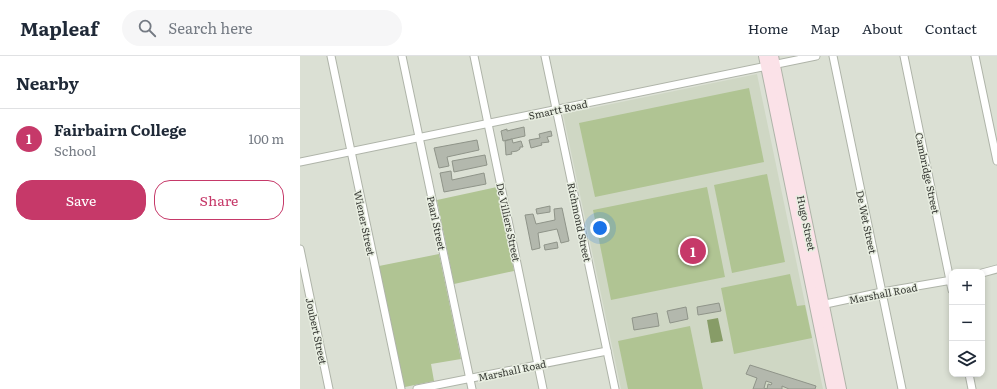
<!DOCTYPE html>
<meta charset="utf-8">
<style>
:root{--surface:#fff;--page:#f6f6f7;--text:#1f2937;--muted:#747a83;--line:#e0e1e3;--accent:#c63969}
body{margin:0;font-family:Literata,serif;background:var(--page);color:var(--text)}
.controls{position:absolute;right:12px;bottom:12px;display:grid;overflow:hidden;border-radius:8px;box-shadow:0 2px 6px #0003}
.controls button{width:36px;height:36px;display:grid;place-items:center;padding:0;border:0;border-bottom:1px solid var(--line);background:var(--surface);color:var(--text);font:20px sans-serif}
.you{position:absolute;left:300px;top:172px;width:14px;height:14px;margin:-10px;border:3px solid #fff;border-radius:50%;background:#1a73e8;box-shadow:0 0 0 6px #1a73e833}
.badge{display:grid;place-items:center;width:26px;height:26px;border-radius:50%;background:var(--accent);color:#fff;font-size:13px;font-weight:700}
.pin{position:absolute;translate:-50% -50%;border:2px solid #fff;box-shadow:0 1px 4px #0006}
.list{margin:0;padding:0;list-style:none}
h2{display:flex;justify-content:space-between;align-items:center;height:52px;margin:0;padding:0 16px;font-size:17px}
h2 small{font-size:13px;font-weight:400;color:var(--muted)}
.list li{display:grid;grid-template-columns:26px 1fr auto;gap:12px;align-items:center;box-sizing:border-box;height:60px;padding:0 16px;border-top:1px solid var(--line)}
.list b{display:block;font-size:15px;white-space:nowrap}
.list p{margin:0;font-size:13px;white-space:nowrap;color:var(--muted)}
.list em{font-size:13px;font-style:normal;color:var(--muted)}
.actions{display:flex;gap:8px;padding:12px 16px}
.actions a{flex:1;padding:9px 0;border:1px solid var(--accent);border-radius:16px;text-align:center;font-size:14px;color:var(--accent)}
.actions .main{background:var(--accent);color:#fff}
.icon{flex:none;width:22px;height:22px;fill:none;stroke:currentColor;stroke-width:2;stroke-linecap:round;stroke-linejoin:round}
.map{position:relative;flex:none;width:697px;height:333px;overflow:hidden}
header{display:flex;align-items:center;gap:24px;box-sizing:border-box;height:56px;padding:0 20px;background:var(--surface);border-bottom:1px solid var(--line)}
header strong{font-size:19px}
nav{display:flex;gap:22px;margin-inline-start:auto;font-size:14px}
.search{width:280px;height:36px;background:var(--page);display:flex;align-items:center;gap:10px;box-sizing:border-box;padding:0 14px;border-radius:22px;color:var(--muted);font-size:15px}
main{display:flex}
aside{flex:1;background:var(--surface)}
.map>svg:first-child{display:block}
.built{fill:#cfd7c4}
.green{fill:#b0c493}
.water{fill:#879c67}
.building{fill:#b3b8ad;stroke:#8f9489;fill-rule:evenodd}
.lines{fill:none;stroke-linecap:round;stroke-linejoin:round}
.street-casing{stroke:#afb4a9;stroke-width:9}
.secondary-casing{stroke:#afb4a9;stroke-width:12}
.street{stroke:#fff;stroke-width:7}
.secondary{stroke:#fbe2e8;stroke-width:10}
.labels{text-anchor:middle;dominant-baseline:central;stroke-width:3;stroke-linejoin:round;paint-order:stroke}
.street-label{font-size:10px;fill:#393b36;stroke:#e8eee1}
</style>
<header>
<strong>Mapleaf</strong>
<div class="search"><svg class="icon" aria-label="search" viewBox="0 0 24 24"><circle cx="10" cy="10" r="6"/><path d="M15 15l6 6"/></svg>Search here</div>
<nav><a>Home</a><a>Map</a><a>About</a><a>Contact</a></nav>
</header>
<main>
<aside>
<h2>Nearby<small></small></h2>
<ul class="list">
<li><span class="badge">1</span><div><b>Fairbairn College</b><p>School</p></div><em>100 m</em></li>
</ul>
<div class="actions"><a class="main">Save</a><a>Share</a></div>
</aside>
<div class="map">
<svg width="697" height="333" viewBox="0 0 697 333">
<rect width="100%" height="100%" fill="#dbe0d4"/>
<path class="built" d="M 457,18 L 523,333 L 321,333 L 263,58 Z"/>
<g class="green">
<path d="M 449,32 L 464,106 L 295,141 L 279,67 Z"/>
<path d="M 467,118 L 485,206 L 432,217 L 414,129 Z"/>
<path d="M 197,131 L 214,215 L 154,228 L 137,144 Z"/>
<path d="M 407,131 L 425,221 L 311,244 L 293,154 Z"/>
<path d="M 139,198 L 161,303 L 131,308 L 134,325 L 105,331 L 104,330 L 79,210 Z"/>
<path d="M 490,218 L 497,250 L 505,249 L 512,282 L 434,298 L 421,232 Z"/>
<path d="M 390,270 L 403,333 L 328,333 L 318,285 Z"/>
</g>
<path class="water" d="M 418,262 L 423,285 L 411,287 L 407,264 Z"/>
<g class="building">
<path d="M 224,71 L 225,80 L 203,85 L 201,75 L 207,73 L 207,75 Z"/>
<path d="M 251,75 L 252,80 L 247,81 L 249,86 L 241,87 L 242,89 L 231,92 L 229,84 L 240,82 L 239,78 Z"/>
<path d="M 212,83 L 213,87 L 221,85 L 223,91 L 220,91 L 220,93 L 217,95 L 211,96 L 212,98 L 206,99 L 205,85 Z"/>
<path d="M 177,84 L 179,94 L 147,101 L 149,110 L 139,112 L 134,92 Z"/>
<path d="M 185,99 L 187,109 L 154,116 L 152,105 Z"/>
<path d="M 151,115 L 152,124 L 184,117 L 186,128 L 144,136 L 140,117 Z"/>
<path d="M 250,150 L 250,156 L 237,158 L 236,153 Z"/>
<path d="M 262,152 L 269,185 L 261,187 L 257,173 L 238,177 L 240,192 L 232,194 L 225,159 L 233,158 L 236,168 L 255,164 L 254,153 Z"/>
<path d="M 257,186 L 258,192 L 245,194 L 244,189 Z"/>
<path d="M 419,247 L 421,255 L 398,259 L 397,251 Z"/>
<path d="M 386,251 L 388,263 L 370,267 L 367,255 Z"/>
<path d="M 357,257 L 359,270 L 334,274 L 332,262 Z"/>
<path d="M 450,309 L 516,330 L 515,333 L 489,333 L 482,330 L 482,333 L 453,333 L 457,322 L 446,318 ZM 466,325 L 472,327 L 471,329 L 468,328 L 467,333 L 464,332 Z"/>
</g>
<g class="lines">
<defs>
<g id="street">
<path d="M 31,0 L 101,333"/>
<path d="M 102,0 L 172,333"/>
<path d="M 174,0 L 243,333"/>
<path d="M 245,0 L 315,333"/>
<path d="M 533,0 L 602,333"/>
<path d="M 604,0 L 652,234"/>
<path d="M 675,0 L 697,105"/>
<path d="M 0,106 L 516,0"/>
<path d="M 0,193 L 29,333"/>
<path d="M 682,217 L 697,213"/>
<path d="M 521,249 L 582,236 L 652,224"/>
<path d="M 669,318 L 672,333"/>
<path d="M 117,333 L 307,295"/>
</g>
<g id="secondary">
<path d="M 464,0 L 532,333"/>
<path d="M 473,0 L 541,333"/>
</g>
</defs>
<use href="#street" class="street-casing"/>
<use href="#secondary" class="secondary-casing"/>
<use href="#street" class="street"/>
<use href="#secondary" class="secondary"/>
</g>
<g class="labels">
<g class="street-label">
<text transform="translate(258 53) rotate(-12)">Smartt Road</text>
<text transform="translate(628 117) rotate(78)">Cambridge Street</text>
<text transform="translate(209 166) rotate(78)">De Villiers Street</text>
<text transform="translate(280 166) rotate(78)">Richmond Street</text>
<text transform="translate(567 166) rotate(78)">De Wet Street</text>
<text transform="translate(65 167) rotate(78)">Wiener Street</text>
<text transform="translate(137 167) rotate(78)">Paarl Street</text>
<text transform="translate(507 167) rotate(78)">Hugo Street</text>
<text transform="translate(583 237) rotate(-11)">Marshall Road</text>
<text transform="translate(17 275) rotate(78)">Joubert Street</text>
<text transform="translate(212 314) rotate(-12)">Marshall Road</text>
</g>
</g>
</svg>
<div class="controls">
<button>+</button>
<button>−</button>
<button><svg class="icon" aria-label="layers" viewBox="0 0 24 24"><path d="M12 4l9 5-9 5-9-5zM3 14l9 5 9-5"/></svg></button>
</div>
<div class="you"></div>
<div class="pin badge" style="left:393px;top:195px">1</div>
</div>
</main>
